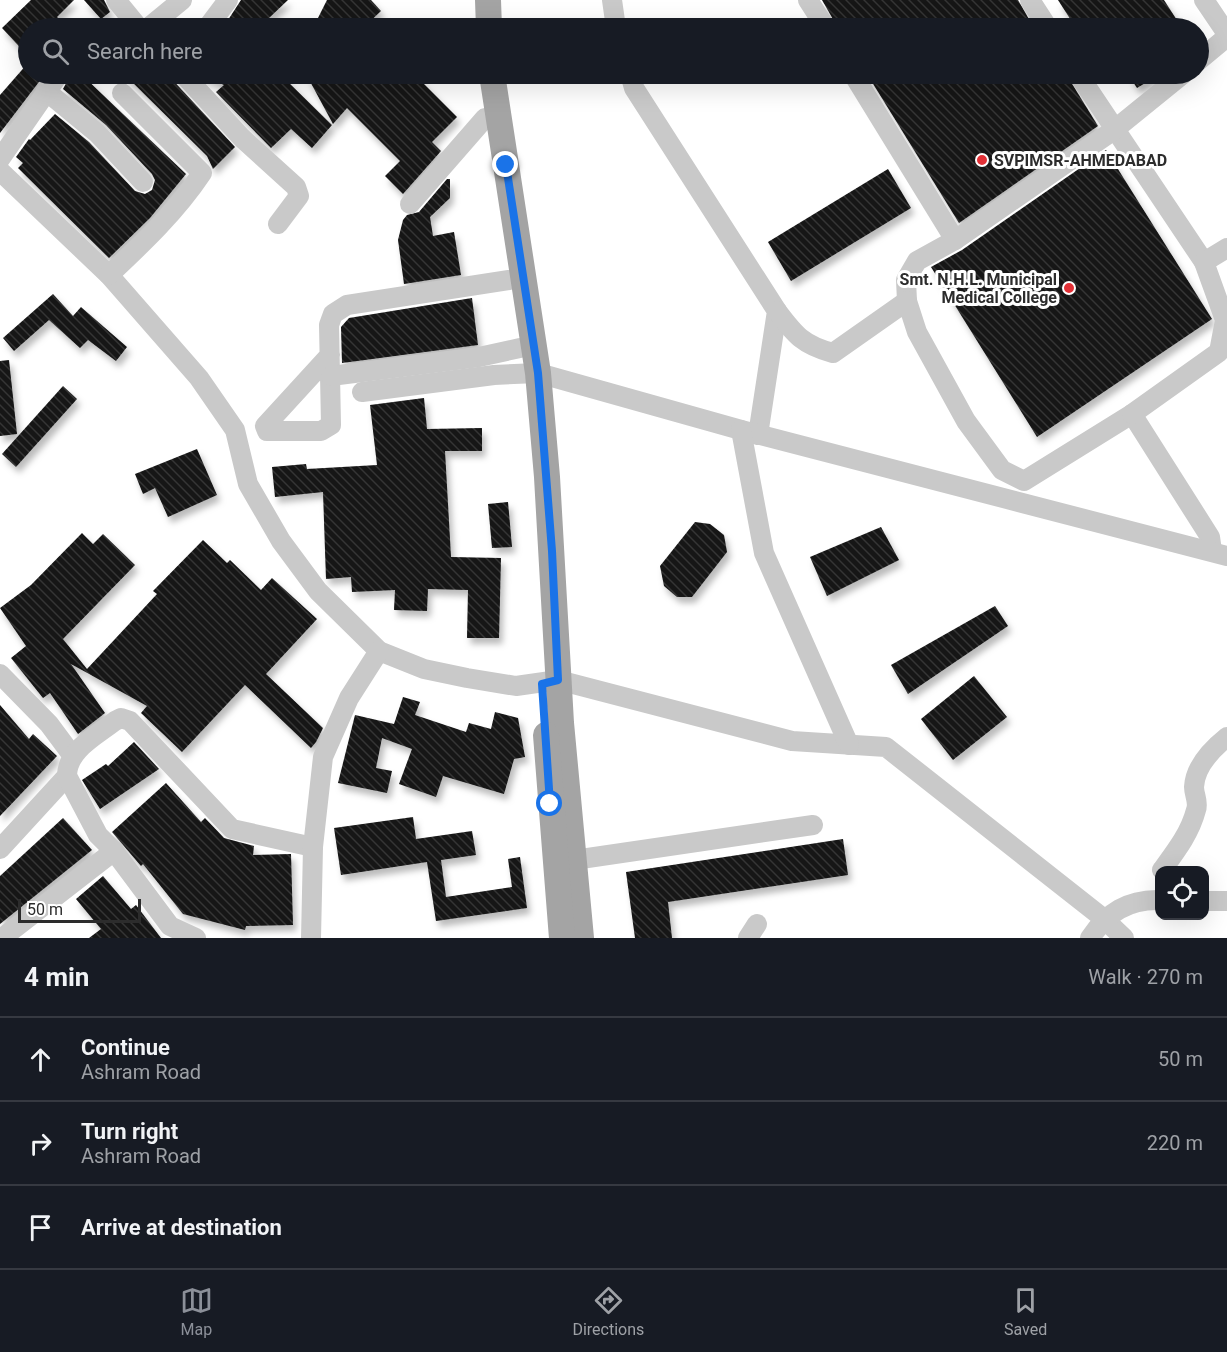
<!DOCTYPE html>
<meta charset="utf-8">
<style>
:root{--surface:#171b24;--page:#20242c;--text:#f1f3f6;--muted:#9ea1a6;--line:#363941;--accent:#8c9099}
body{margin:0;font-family:Roboto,sans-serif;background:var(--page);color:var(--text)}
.controls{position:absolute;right:18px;bottom:18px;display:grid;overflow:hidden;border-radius:12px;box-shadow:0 6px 24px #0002}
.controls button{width:54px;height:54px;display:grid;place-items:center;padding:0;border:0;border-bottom:2px solid var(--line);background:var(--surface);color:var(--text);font:30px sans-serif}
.scale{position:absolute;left:18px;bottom:15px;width:123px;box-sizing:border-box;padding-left:6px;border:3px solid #2c2c2c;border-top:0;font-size:16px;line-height:21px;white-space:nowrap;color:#2c2c2c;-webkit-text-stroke:4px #fff;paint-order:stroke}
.stop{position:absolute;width:18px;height:18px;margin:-14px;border:4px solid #1a73e8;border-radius:50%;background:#fff}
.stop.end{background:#1a73e8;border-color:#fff;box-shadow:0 2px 6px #0008}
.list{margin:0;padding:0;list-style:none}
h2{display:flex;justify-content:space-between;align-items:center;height:78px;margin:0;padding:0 24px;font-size:26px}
h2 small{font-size:20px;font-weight:400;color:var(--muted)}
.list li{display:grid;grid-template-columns:39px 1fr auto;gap:18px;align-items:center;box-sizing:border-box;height:84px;padding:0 24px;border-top:2px solid var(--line)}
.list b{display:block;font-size:22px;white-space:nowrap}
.list p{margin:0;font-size:20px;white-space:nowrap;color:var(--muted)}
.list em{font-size:20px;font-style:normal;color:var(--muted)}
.icon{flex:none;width:33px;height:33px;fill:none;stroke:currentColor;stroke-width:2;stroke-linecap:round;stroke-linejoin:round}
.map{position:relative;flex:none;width:1227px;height:938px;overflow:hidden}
.search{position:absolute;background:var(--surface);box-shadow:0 6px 24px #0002;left:18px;right:18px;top:18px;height:66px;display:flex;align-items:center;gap:15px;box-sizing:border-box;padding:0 21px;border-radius:33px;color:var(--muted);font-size:22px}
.sheet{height:330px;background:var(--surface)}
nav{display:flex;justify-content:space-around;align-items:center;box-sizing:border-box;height:84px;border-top:2px solid var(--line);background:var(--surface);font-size:16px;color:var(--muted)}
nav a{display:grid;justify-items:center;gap:3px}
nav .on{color:var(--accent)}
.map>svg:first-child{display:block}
.building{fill:url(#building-back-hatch);filter:url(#shadow)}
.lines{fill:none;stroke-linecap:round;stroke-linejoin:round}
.minor{stroke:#c9c9c9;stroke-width:20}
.major{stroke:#a4a4a4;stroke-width:26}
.route{stroke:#1a73e8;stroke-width:8}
.poi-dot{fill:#e23036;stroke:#fff;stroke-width:2}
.labels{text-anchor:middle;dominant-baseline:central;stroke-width:6;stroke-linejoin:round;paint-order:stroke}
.poi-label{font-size:16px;font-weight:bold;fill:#2c2c2c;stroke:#fff;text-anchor:start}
</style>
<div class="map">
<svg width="1227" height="938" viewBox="0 0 1227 938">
<defs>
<pattern id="building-back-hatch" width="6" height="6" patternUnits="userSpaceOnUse" patternTransform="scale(1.5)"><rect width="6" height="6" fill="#131313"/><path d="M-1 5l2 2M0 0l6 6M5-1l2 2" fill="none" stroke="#363636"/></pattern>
<filter id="shadow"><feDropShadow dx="3.5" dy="6" stdDeviation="3" flood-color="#0004"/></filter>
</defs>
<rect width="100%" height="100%" fill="#fff"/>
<g class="building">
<path d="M 31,0 L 74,0 L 57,17 L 68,28 L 28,28 L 28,56 L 2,28 Z"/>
<path d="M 84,0 L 104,0 L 110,12 L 101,19 Z"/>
<path d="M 241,0 L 288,0 L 269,18 L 279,28 L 237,28 L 228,20 Z"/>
<path d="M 327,0 L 371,0 L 381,11 L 363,28 L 313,28 Z"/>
<path d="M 822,0 L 1018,0 L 1034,28 L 838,28 Z"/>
<path d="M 1058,0 L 1164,0 L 1182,28 L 1076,28 Z"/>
<path d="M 28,63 L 28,74 L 45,74 L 0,133 L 0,95 Z"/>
<path d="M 71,74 L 81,74 L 186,174 L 150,218 L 109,258 L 18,168 L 23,163 L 16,157 L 29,139 L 30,140 L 55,114 L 89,142 L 135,191 L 145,194 L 152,190 L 155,180 L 152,174 L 106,125 L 63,89 Z"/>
<path d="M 124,74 L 167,74 L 235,147 L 213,169 L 207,156 Z"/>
<path d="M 199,74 L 280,74 L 332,125 L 312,148 L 291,129 L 271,148 L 216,92 L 224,85 Z"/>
<path d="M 306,74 L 414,74 L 457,117 L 432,142 L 441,151 L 403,194 L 385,176 L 400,161 L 347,108 L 333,124 Z"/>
<path d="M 867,74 L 1066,74 L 1098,126 L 959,223 Z"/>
<path d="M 1128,74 L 1160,74 L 1137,88 Z"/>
<path d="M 1106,150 L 1212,319 L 1037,437 L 931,267 L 962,250 Z"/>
<path d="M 888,169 L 911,208 L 791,281 L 768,242 Z"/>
<path d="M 447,179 L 450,179 L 450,198 L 430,217 L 433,236 L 454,232 L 461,275 L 404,284 L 398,240 L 403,220 L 407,215 L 419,212 Z"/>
<path d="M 53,294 L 73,316 L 81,307 L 127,347 L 116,361 L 88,340 L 80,348 L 49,320 L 14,351 L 3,338 Z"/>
<path d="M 472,298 L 478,345 L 342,363 L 341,327 L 349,318 Z"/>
<path d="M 9,360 L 17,434 L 0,436 L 0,361 Z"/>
<path d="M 63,386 L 77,399 L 16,467 L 2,454 Z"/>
<path d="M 424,398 L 427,429 L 482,428 L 482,451 L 445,451 L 451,557 L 501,558 L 499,638 L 467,638 L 468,590 L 428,589 L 427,611 L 394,610 L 395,590 L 352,592 L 351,577 L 326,579 L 323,492 L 275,497 L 272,467 L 306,464 L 307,469 L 377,465 L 370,405 Z"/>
<path d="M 197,449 L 217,495 L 168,517 L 155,488 L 143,494 L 135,474 Z"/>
<path d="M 508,502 L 512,547 L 492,548 L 488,504 Z"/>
<path d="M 695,522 L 710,524 L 724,535 L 727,552 L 692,597 L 677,597 L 664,586 L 660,566 Z"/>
<path d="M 881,527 L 899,560 L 827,596 L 810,557 Z"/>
<path d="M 82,533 L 93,544 L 103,534 L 135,565 L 63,639 L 87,669 L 157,594 L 153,591 L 203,540 L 227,563 L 230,560 L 261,590 L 272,578 L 317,619 L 266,674 L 323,728 L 316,742 L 311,748 L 245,685 L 182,752 L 141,713 L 147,706 L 71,664 L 105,713 L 78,734 L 50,693 L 43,698 L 11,658 L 26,646 L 0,608 L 31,585 Z"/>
<path d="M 995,606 L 1008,626 L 908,694 L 891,665 Z"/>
<path d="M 974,676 L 1007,717 L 953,760 L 921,719 Z"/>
<path d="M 403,697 L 420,702 L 415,715 L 466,732 L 469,723 L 491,729 L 495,712 L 518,718 L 525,757 L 514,759 L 504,794 L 443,776 L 436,797 L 399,784 L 412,749 L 382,738 L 376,768 L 392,771 L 387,793 L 338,783 L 355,715 L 394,724 Z"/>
<path d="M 0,705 L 29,739 L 33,734 L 57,756 L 0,816 Z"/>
<path d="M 134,742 L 159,769 L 100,809 L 82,780 L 106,764 L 108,766 Z"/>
<path d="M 166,783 L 201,822 L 205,818 L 224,838 L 254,846 L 253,855 L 291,854 L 293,925 L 246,926 L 245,930 L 183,914 L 143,864 L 141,866 L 112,832 Z"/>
<path d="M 413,817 L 416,839 L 472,831 L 476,855 L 441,860 L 446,897 L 512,887 L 508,859 L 520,857 L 527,908 L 436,921 L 427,862 L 341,875 L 334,828 Z"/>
<path d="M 63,818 L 92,850 L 0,924 L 0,876 Z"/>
<path d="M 843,839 L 848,875 L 668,902 L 672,938 L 635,938 L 626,872 Z"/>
<path d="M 103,876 L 131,909 L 136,905 L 161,938 L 89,938 L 101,929 L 76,899 Z"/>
</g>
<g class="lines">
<g class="minor">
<path d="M 116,0 L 139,28"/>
<path d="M 612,0 L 616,28"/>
<path d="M 808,0 L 826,28"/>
<path d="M 1030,0 L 1048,28"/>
<path d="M 1204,0 L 1227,34"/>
<path d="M 148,28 L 182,0"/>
<path d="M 207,28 L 228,0"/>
<path d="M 1198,61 L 1227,37"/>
<path d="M 183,74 L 242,138 L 296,187 L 299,196 L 278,224"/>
<path d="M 630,74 L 634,88 L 777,311 L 758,435"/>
<path d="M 853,74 L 955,240"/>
<path d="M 1078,74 L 1204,262"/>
<path d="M 46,91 L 97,133 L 143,182"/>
<path d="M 0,159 L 59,74"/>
<path d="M 0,171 L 109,275 L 199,378 L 235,430 L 248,484 L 281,541 L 318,591 L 379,651 L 424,669 L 467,678 L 516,686 L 558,680 L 792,741 L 886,747 L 1103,918 L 1124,938"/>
<path d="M 410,204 L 485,118"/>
<path d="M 109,275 C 143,243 176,212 202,173 L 122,93"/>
<path d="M 907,301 L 906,280 L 917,261 L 955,240 L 1114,130 L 1183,74"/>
<path d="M 777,311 C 795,335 803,345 833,353 L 907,301 L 917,332 L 966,421 L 1002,470 L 1024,481 L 1132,414 L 1210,537 L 1212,551"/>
<path d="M 330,355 L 265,426 L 267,431 L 321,431 L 331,425 L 329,325 L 333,314 L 347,305 L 509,280"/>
<path d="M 331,376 L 479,357 L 520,348"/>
<path d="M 362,392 L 494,375 L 538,373 L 741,430 L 1227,556"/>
<path d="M 1132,414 L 1219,352 L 1225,320 L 1204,262 L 1227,248"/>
<path d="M 741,430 L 764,553 L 849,745"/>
<path d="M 0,674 L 49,724 L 72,755"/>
<path d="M 0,849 L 67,776"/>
<path d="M 574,860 L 813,825"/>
<path d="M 1162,870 C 1176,851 1190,833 1196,810 C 1199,802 1194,795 1194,787 C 1195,766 1212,749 1227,737"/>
<path d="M 1204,901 L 1227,901"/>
<path d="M 2,938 L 114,851"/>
<path d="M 196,938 L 170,926 L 114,851 L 98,835 L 67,776 C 67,750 96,736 115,721 L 121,718 L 130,721 L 232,829 L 313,847"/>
<path d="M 311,938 L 313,847 L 323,757 L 349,698 L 379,651"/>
<path d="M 748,938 L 757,924"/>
<path d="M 1090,938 C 1107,913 1128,899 1160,900"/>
</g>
<g class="major">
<path d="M 488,0 L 489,28"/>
<path d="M 492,74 L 538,373 L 547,477 L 561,723 L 581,938"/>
<path d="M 546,735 L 562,938"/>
</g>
</g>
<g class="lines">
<path class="route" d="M 506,165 L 538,373 L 552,551 L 558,680 L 542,684 L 550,804"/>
</g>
<g class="poi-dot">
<circle cx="982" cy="160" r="6"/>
<circle cx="1069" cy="288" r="6"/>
</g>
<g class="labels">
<g class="poi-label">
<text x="994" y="160">SVPIMSR-AHMEDABAD</text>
<text x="1057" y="279" text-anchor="end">Smt. N.H.L. Municipal<tspan x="1057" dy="18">Medical College</tspan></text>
</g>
</g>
</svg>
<div class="controls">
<button><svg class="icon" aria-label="locate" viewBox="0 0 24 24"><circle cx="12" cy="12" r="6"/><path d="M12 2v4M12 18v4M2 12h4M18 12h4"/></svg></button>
</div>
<div class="scale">50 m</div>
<div class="stop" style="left:550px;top:804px"></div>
<div class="stop end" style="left:506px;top:165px"></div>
<div class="search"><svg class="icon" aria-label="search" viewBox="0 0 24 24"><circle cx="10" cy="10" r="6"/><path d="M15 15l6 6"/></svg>Search here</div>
</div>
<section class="sheet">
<h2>4 min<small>Walk · 270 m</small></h2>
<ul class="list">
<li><svg class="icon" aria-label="ahead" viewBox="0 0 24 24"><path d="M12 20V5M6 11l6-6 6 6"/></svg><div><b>Continue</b><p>Ashram Road</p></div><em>50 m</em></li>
<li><svg class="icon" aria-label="right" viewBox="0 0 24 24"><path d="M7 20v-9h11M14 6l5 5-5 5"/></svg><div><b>Turn right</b><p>Ashram Road</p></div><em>220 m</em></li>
<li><svg class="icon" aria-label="arrive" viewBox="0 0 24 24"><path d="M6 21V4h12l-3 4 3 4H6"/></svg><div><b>Arrive at destination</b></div></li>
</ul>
</section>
<nav>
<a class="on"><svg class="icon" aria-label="map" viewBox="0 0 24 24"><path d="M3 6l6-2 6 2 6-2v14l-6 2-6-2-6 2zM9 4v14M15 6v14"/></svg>Map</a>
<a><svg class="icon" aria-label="directions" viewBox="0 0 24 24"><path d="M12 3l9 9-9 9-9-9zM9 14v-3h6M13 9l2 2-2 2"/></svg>Directions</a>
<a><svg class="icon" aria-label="saved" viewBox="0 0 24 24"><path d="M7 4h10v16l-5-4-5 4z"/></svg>Saved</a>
</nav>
